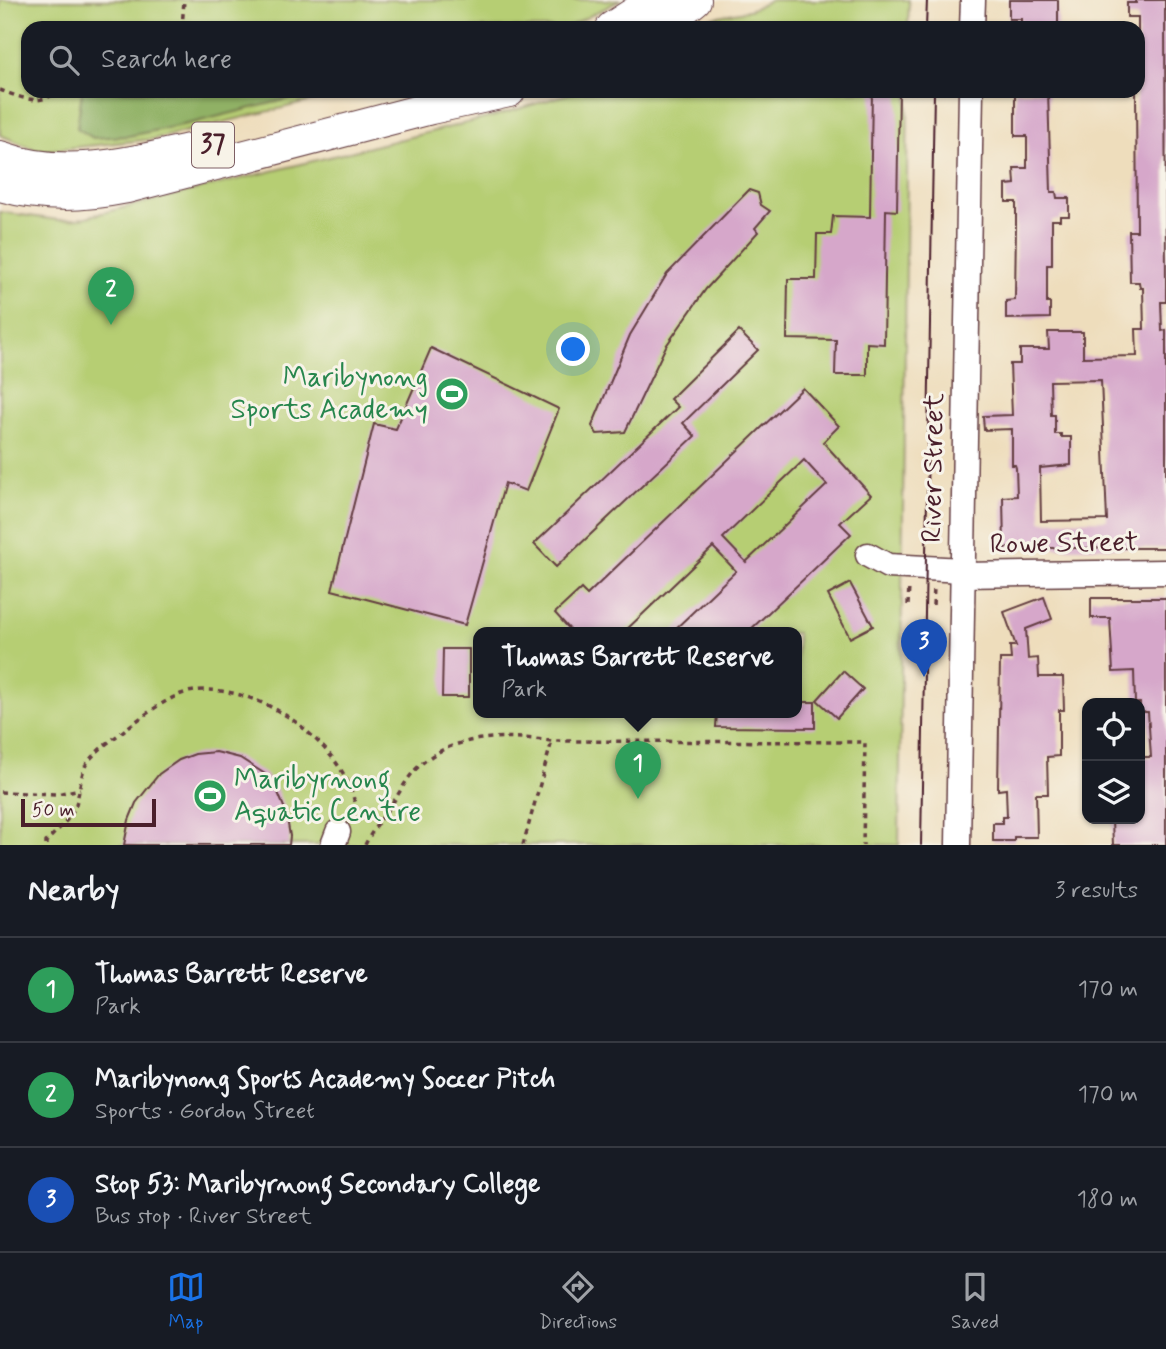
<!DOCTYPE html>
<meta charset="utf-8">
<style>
:root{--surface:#171b24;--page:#242831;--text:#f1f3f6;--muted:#9ea1a6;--line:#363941;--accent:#1a73e8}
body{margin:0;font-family:Mynerve,sans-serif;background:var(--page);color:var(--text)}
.controls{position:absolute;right:21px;bottom:21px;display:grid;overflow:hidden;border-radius:14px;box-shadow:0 2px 5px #0004}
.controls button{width:63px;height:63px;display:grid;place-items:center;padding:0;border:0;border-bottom:2px solid var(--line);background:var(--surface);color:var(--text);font:35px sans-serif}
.scale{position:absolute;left:21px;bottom:18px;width:135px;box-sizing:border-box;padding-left:7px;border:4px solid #4a1f2b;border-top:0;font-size:19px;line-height:24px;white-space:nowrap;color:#4a1f2b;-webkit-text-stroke:5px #f7f3e8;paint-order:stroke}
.you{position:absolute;left:574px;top:350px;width:24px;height:24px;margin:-18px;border:5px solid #fff;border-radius:50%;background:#1a73e8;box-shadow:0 0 0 10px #1a73e833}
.badge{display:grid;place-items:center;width:46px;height:46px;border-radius:50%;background:var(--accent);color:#fff;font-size:23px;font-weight:700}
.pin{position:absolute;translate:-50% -58px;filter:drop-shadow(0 2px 4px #0008)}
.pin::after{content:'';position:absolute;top:37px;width:24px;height:21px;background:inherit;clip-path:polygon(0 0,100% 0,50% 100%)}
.popup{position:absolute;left:473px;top:627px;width:329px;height:91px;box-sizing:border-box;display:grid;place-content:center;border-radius:14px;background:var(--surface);filter:drop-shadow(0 2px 5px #0005);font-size:23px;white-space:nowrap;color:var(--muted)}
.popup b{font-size:26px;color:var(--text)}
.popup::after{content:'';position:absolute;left:50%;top:100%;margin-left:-14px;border:14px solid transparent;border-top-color:var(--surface)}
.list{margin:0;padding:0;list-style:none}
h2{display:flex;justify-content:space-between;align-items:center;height:91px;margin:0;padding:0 28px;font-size:30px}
h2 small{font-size:23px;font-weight:400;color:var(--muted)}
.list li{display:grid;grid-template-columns:46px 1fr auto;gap:21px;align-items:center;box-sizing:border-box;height:105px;padding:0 28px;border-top:2px solid var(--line)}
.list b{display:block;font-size:26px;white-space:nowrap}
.list p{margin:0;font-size:23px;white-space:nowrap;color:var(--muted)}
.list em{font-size:23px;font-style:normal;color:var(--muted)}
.icon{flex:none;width:38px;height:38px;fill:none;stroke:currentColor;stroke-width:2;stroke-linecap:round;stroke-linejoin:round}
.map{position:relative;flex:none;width:1166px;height:845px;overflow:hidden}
.search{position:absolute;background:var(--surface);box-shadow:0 2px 5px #0004;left:21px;right:21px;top:21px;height:77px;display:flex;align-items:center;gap:18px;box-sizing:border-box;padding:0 24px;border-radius:21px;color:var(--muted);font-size:26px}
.sheet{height:406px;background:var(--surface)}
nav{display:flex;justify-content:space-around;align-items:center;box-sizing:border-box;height:98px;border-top:2px solid var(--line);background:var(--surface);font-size:19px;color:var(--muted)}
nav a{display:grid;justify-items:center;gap:4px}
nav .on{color:var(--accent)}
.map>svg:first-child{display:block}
.green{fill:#b6ce73;stroke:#80764f;stroke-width:2;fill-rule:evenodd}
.forest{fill:#90b165;stroke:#6d6848;stroke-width:2}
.building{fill:#d6a7ca;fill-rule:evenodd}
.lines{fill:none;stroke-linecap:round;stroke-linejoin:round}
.minor-casing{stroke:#633c41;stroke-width:27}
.major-casing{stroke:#633c41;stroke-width:34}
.path{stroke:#633c41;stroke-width:3.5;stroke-dasharray:5 5;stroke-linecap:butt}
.minor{stroke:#fff;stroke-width:24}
.major{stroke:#fff;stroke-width:32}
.tram{stroke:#4a1f2b;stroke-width:2}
.labels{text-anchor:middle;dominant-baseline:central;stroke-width:6;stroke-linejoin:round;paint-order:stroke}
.shield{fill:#f7f3e8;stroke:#7e5f64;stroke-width:2}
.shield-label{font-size:26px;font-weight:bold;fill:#4a1f2b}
.leisure-label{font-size:28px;fill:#27864d;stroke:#f7f3e8;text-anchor:end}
.street-label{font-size:28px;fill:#4a1f2b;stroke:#f7f3e8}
</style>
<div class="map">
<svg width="1166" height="845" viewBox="0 0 1166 845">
<rect width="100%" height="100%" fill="#f7f3e8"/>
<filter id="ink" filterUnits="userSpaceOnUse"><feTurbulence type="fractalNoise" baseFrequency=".0143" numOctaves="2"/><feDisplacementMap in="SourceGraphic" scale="14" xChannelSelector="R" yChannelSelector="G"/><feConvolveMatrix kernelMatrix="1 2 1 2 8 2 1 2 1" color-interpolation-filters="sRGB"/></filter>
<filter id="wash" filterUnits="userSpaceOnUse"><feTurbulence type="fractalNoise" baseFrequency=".00686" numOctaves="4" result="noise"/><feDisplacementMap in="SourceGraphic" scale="28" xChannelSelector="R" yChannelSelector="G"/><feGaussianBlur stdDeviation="1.57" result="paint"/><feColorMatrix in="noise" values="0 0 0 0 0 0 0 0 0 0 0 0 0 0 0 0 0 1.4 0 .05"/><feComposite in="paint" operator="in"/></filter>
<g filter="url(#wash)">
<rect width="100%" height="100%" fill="#eeddbc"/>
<g class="green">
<path d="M 0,0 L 621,0 L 566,28 L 28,28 L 28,91 L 353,91 L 154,139 L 39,151 L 0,135 Z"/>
<path d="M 769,0 L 909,0 L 908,28 L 689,28 C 713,10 746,18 769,0 Z"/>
<path d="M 578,91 L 908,91 L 899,845 L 0,845 L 0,212 L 58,220 L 78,219 L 495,116 ZM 479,633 L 797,633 L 797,713 L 479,713 Z"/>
</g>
<path class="forest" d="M 82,91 L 320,91 L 192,123 L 129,136 L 93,138 L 77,128 Z"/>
<g id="blocks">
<g class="building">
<path d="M 1009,0 L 1058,0 L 1058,28 L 1021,28 L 1021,19 L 1009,19 Z"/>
<path d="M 1136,0 L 1165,0 L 1166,302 L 1161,302 L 1162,331 L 1166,330 L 1166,548 L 1004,548 L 1003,497 L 1017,496 L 1016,468 L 1015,465 L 1012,465 L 1012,429 L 984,430 L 983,416 L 1012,415 L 1010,364 L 1020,364 L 1020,349 L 1049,349 L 1048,332 L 1083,332 L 1083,357 L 1137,356 L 1136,329 L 1144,329 L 1143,288 L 1140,288 L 1139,282 L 1130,282 L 1129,231 L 1137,231 L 1136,91 L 1138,91 L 1138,17 L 1127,17 L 1127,3 L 1136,3 ZM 1101,380 L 1107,520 L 1041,521 L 1040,468 L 1071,465 L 1071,437 L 1061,437 L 1061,434 L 1055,434 L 1055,415 L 1051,415 L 1050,381 Z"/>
<path d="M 872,91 L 899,91 L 897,211 L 886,210 L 884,344 L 867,343 L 867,375 L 835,375 L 836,340 L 787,339 L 788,279 L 816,279 L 817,234 L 831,234 L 833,216 L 870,217 Z"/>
<path d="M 1015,91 L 1048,91 L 1051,192 L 1056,192 L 1057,198 L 1069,198 L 1069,216 L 1060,216 L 1060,220 L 1052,220 L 1052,265 L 1047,265 L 1047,303 L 1050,303 L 1050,318 L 1006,319 L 1006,301 L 1015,300 L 1016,224 L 1016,202 L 1006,202 L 1006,185 L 1015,184 L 1014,168 L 1027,168 L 1027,136 L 1015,136 Z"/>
<path d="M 749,190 L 758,193 L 761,205 L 770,211 L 755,228 L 758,232 L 706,289 L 666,346 L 625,432 L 597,434 L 592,426 L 630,335 L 667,274 Z"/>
<path d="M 739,331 L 758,350 L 683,423 L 695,436 L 556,567 L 534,544 L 678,407 L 670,399 Z"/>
<path d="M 431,348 L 559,409 L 526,491 L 505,483 L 465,625 L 332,590 L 374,424 L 396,429 Z"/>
<path d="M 803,388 L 839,426 L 823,442 L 871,495 L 840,523 L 851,534 L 747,633 L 671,633 L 736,571 L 713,547 L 623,633 L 573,633 L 555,613 L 581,589 L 587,595 ZM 804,460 L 827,485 L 746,562 L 723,538 Z"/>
<path d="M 850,583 L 873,626 L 850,638 L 828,595 Z"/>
<path d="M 1044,597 L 1052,619 L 1026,629 L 1028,659 L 1038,658 L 1039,677 L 1063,677 L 1064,710 L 1059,710 L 1059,756 L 1047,757 L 1048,794 L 1036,794 L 1037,837 L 1014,837 L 1014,841 L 993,841 L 993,823 L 1002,823 L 1002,817 L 1007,817 L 1006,789 L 998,790 L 1000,659 L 1011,659 L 1010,646 L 1016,646 L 1004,612 Z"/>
<path d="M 1091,598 L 1166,598 L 1166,845 L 1113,845 L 1112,819 L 1140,819 L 1140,757 L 1151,757 L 1148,712 L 1140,712 L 1140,703 L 1135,703 L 1134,671 L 1113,672 L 1110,618 L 1091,618 Z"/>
<path d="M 443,649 L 469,649 L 469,697 L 442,697 Z"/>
<path d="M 843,671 L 863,689 L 837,718 L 817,700 Z"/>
<path d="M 797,702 L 815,702 L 815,728 L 716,727 L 717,713 L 797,713 Z"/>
<path d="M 216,752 L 240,758 L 265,774 L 277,790 L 286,812 L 290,836 L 289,845 L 124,845 L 129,820 L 136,803 L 159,774 L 179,760 L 195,754 Z"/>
</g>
</g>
</g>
<g filter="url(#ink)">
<use href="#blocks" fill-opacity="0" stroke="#633c41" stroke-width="2"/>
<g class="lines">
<defs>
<g id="minor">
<path d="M 972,28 L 973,0"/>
<path d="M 868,555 L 888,566 L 963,570"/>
<path d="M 962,575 L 1166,572"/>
<path d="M 333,845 L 338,832"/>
<path d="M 958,845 L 971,91"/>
</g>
<g id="major">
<path d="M 612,28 L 655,0"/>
<path d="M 660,28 L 695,0"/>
<path d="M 0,157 C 63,180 125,164 188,150"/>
<path d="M 0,185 C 45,197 81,196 127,187 L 431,108 L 509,91"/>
</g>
</defs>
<use href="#minor" class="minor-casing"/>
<use href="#major" class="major-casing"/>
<g class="path">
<path d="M 182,28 L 184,0"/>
<path d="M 0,90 C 17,96 42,108 56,91"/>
<path d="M 908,605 L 909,586"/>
<path d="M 933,605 L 934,588"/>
<path d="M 0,792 L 57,794 L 80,789"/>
<path d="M 46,845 L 46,842 C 56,831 71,819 76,804 C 80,791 80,775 87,763 C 97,749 114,739 127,728 C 143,716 163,701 181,694 C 219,681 271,702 301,726 C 331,752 357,781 357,824"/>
<path d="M 365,845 C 372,830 383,817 392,804 C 400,792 407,778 417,768 C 452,733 506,735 552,741 L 865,742 L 863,845"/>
<path d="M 523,845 L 552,741"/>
</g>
<use href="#minor" class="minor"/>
<use href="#major" class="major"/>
<g class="tram">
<path d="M 926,28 L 927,0"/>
<path d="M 921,845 L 934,91"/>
</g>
</g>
</g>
<defs>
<symbol id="stadium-disc" viewBox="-11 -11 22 22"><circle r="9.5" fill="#2e9e5b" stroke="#f7f3e8"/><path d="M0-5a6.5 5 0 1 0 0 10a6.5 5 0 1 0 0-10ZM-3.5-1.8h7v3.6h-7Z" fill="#fff"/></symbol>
</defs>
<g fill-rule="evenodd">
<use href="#stadium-disc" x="433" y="375" width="38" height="38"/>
<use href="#stadium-disc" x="191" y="777" width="38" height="38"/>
</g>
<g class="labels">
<rect class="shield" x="192" y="122.5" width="42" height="45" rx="5"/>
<g class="shield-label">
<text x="213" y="145">37</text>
</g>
<g class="leisure-label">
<text x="428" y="378">Maribynong<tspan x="428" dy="32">Sports Academy</tspan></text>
<text x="234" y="780" text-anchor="start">Maribyrnong<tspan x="234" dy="32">Aquatic Centre</tspan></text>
</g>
<g class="street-label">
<text transform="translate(934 468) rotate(-89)">River Street</text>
<text transform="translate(1064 544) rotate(-1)">Rowe Street</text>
</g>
</g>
</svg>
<div class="controls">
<button><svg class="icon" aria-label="locate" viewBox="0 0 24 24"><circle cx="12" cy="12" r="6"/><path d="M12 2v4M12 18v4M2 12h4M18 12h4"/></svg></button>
<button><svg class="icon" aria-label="layers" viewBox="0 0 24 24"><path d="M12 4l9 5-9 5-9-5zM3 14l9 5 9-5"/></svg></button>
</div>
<div class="scale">50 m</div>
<div class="you"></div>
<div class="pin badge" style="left:638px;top:799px;background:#2e9e5b">1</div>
<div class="popup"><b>Thomas Barrett Reserve</b>Park</div>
<div class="pin badge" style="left:111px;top:325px;background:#2e9e5b">2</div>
<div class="pin badge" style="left:924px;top:677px;background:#1a4fb4">3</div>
<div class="search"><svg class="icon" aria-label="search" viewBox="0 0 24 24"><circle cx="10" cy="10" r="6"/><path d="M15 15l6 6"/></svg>Search here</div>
</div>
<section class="sheet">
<h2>Nearby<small>3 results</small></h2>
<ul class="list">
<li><span class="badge" style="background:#2e9e5b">1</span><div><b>Thomas Barrett Reserve</b><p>Park</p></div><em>170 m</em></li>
<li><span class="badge" style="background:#2e9e5b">2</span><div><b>Maribynong Sports Academy Soccer Pitch</b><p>Sports · Gordon Street</p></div><em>170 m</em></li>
<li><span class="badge" style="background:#1a4fb4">3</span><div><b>Stop 53: Maribyrnong Secondary College</b><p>Bus stop · River Street</p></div><em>180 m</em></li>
</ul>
</section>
<nav>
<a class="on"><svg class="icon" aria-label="map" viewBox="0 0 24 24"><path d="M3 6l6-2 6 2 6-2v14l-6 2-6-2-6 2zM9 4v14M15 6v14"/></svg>Map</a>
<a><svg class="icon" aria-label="directions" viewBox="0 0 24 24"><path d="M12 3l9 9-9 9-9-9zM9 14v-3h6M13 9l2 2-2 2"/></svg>Directions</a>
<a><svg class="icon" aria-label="saved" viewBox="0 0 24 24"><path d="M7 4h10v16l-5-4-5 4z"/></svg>Saved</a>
</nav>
